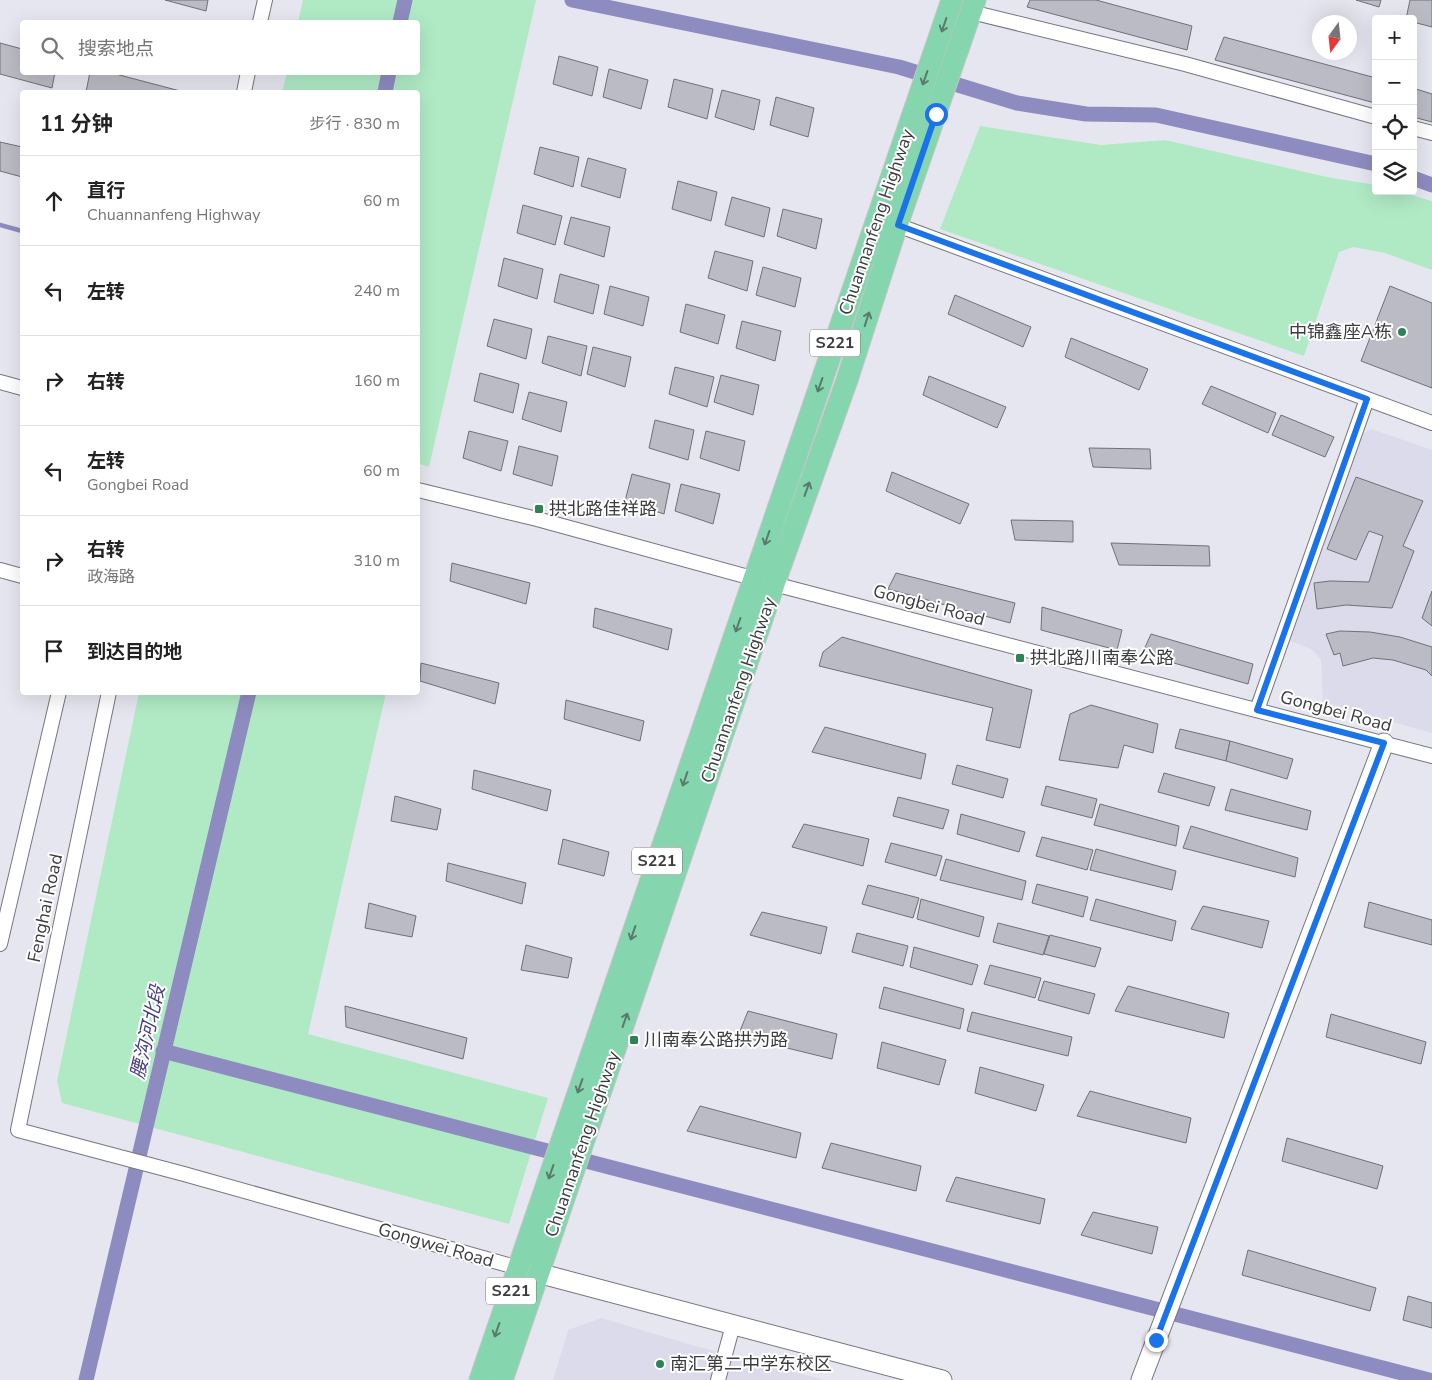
<!DOCTYPE html>
<html lang="zh">
<meta charset="utf-8">
<style>
:root{--surface:#fff;--page:#f6f6f6;--text:#222;--muted:#767676;--line:#e0e0e0}
body{margin:0;font-family:"Nunito Sans","Noto Sans SC",sans-serif;background:var(--page);color:var(--text)}
.controls{position:absolute;right:15px;top:15px;display:grid;overflow:hidden;border-radius:5px;box-shadow:0 5px 20px #0002}
.controls button{width:45px;height:45px;display:grid;place-items:center;padding:0;border:0;border-bottom:1px solid var(--line);background:var(--surface);color:var(--text);font:25px sans-serif}
.compass{position:absolute;left:1312px;top:15px;width:45px;height:45px;border-radius:50%;background:var(--surface);box-shadow:0 5px 20px #0002;rotate:195deg}
.stop{position:absolute;width:15px;height:15px;margin:-11px;border:4px solid #1a73e8;border-radius:50%;background:#fff}
.stop.end{background:#1a73e8;border-color:#fff;box-shadow:0 1px 5px #0008}
.list{margin:0;padding:0;list-style:none}
h2{display:flex;justify-content:space-between;align-items:center;height:65px;margin:0;padding:0 20px;font-size:21px}
h2 small{font-size:16px;font-weight:400;color:var(--muted)}
.list li{display:grid;grid-template-columns:32px 1fr auto;gap:15px;align-items:center;box-sizing:border-box;height:90px;padding:0 20px;border-top:1px solid var(--line)}
.list b{display:block;font-size:19px;white-space:nowrap}
.list p{margin:0;font-size:16px;white-space:nowrap;color:var(--muted)}
.list em{font-size:16px;font-style:normal;color:var(--muted)}
.icon{flex:none;width:28px;height:28px;fill:none;stroke:currentColor;stroke-width:2;stroke-linecap:round;stroke-linejoin:round}
.map{position:relative;flex:none;width:1432px;height:1380px;overflow:hidden}
.search{position:absolute;background:var(--surface);box-shadow:0 5px 20px #0002;left:20px;top:20px;width:400px;height:55px;display:flex;align-items:center;gap:12px;box-sizing:border-box;padding:0 18px;border-radius:5px;color:var(--muted);font-size:19px}
.panel{position:absolute;background:var(--surface);box-shadow:0 5px 20px #0002;left:20px;top:90px;width:400px;height:605px;border-radius:5px}
.map>svg:first-child{display:block}
.built{fill:#dbdbec}
.green{fill:#b0eac5}
.lines{fill:none;stroke-linecap:round;stroke-linejoin:round}
.stream{stroke:#8e8bc0;stroke-width:4.5}
.canal{stroke:#8e8bc0;stroke-width:15}
.building{fill:#bbbbc5;stroke:#707078}
.street-casing{stroke:#77767f;stroke-width:16}
.secondary-casing{stroke:#77767f;stroke-width:21}
.primary-casing{stroke:#c4c4c6;stroke-width:23}
.street{stroke:#fff;stroke-width:14}
.secondary{stroke:#fff;stroke-width:19}
.primary{stroke:#85d6ae;stroke-width:21}
.oneway{stroke:#597a6c}
.route{stroke:#1a73e8;stroke-width:6}
.poi-dot{fill:#2d8356;stroke:#fff;stroke-width:2}
.labels{text-anchor:middle;dominant-baseline:central;stroke-width:4;stroke-linejoin:round;paint-order:stroke}
.shield{fill:#fff;stroke:#767679;stroke-width:1}
.shield-label{font-size:16px;font-weight:bold;fill:#3c3c40}
.street-label{font-size:18px;fill:#3c3c40;stroke:#fff}
.poi-label{font-size:18px;fill:#3c3c40;stroke:#fff;text-anchor:start}
.water-label{font-size:19px;font-style:italic;fill:#463d80;stroke:#fff}
</style>
<div class="map">
<svg width="1432" height="1380" viewBox="0 0 1432 1380">
<rect width="100%" height="100%" fill="#e6e6f0"/>
<g class="built">
<path d="M 1371,429 L 1432,450 L 1432,733 L 1323,702 L 1321,659 L 1311,649 L 1288,640 L 1361,435 Z"/>
<path d="M 601,1318 L 699,1347 L 825,1380 L 553,1380 L 568,1330 Z"/>
</g>
<g class="green">
<path d="M 303,0 L 536,0 L 429,467 L 418,463 L 418,92 L 282,92 L 287,73 L 418,72 L 418,22 L 298,22 Z"/>
<path d="M 980,126 L 1101,145 L 1165,140 L 1327,177 L 1376,185 L 1376,191 L 1398,191 L 1432,201 L 1432,270 L 1385,253 L 1353,247 L 1339,252 L 1304,356 L 940,229 Z"/>
<path d="M 139,693 L 386,693 L 308,1034 L 548,1098 L 509,1224 L 62,1103 L 57,1081 Z"/>
</g>
<g class="lines">
<path class="stream" d="M 0,225 L 22,231"/>
<g class="canal">
<path d="M 572,0 L 899,67 L 1017,103 L 1086,114 L 1156,115 L 1376,164"/>
<path d="M 400,22 L 405,0"/>
<path d="M 385,92 L 389,72"/>
<path d="M 1413,178 L 1432,185"/>
<path d="M 163,1051 L 1429,1380"/>
<path d="M 86,1380 L 249,692"/>
</g>
</g>
<g class="building">
<path d="M 165,0 L 208,0 L 206,11 Z"/>
<path d="M 1030,0 L 1096,0 L 1192,26 L 1187,50 L 1027,7 Z"/>
<path d="M 1356,0 L 1381,0 L 1379,7 Z"/>
<path d="M 1410,0 L 1432,0 L 1432,27 L 1413,22 L 1413,19 L 1406,19 Z"/>
<path d="M 1224,37 L 1376,78 L 1375,103 L 1215,60 Z"/>
<path d="M 0,43 L 22,49 L 22,72 L 55,72 L 52,88 L 0,74 Z"/>
<path d="M 559,56 L 598,67 L 592,96 L 553,84 Z"/>
<path d="M 609,69 L 648,80 L 641,109 L 603,97 Z"/>
<path d="M 90,72 L 108,72 L 184,92 L 86,92 Z"/>
<path d="M 674,79 L 713,89 L 707,119 L 668,107 Z"/>
<path d="M 1413,88 L 1432,94 L 1432,122 L 1413,117 Z"/>
<path d="M 722,90 L 760,100 L 754,130 L 715,117 Z"/>
<path d="M 776,97 L 814,108 L 808,137 L 770,125 Z"/>
<path d="M 0,142 L 22,147 L 22,177 L 0,171 Z"/>
<path d="M 540,147 L 579,157 L 573,187 L 534,174 Z"/>
<path d="M 588,158 L 626,169 L 620,198 L 581,186 Z"/>
<path d="M 678,181 L 717,192 L 711,221 L 672,209 Z"/>
<path d="M 732,197 L 770,208 L 764,237 L 725,225 Z"/>
<path d="M 523,205 L 562,216 L 555,245 L 517,233 Z"/>
<path d="M 783,209 L 822,219 L 816,249 L 777,236 Z"/>
<path d="M 571,217 L 610,227 L 604,257 L 564,244 Z"/>
<path d="M 715,251 L 753,261 L 747,291 L 708,278 Z"/>
<path d="M 504,258 L 543,269 L 537,299 L 498,286 Z"/>
<path d="M 763,267 L 801,278 L 795,307 L 756,295 Z"/>
<path d="M 560,274 L 599,285 L 593,314 L 554,302 Z"/>
<path d="M 610,286 L 649,297 L 643,326 L 604,314 Z"/>
<path d="M 1390,286 L 1432,303 L 1432,388 L 1361,361 Z"/>
<path d="M 955,295 L 1031,327 L 1023,347 L 948,314 Z"/>
<path d="M 686,304 L 725,315 L 718,344 L 680,332 Z"/>
<path d="M 494,319 L 532,329 L 526,359 L 487,346 Z"/>
<path d="M 742,321 L 781,331 L 775,361 L 736,348 Z"/>
<path d="M 548,336 L 587,346 L 581,376 L 542,363 Z"/>
<path d="M 1071,338 L 1148,369 L 1139,390 L 1065,357 Z"/>
<path d="M 593,347 L 631,357 L 625,387 L 587,374 Z"/>
<path d="M 675,367 L 714,377 L 707,407 L 669,394 Z"/>
<path d="M 480,373 L 519,384 L 513,413 L 474,401 Z"/>
<path d="M 721,375 L 759,385 L 753,415 L 714,402 Z"/>
<path d="M 929,376 L 1006,407 L 997,428 L 923,395 Z"/>
<path d="M 1211,386 L 1276,413 L 1268,433 L 1202,404 Z"/>
<path d="M 529,392 L 567,402 L 561,432 L 522,419 Z"/>
<path d="M 1281,415 L 1334,437 L 1325,457 L 1272,435 Z"/>
<path d="M 655,420 L 694,430 L 688,460 L 649,448 Z"/>
<path d="M 469,431 L 508,441 L 501,471 L 463,458 Z"/>
<path d="M 706,431 L 745,441 L 739,471 L 700,458 Z"/>
<path d="M 519,446 L 558,456 L 552,486 L 513,474 Z"/>
<path d="M 1089,448 L 1150,449 L 1151,469 L 1093,467 Z"/>
<path d="M 892,472 L 969,504 L 960,524 L 886,491 Z"/>
<path d="M 632,474 L 670,484 L 664,514 L 625,501 Z"/>
<path d="M 1356,477 L 1423,501 L 1403,546 L 1414,551 L 1392,608 L 1346,605 L 1317,609 L 1314,583 L 1330,581 L 1369,582 L 1383,536 L 1369,531 L 1356,560 L 1327,549 Z"/>
<path d="M 681,484 L 720,494 L 713,524 L 675,511 Z"/>
<path d="M 1011,520 L 1073,521 L 1073,542 L 1015,540 Z"/>
<path d="M 1111,543 L 1209,546 L 1210,566 L 1119,565 Z"/>
<path d="M 452,563 L 530,583 L 526,604 L 450,581 Z"/>
<path d="M 896,573 L 1015,603 L 1010,623 L 888,589 Z"/>
<path d="M 1432,591 L 1432,626 L 1422,618 Z"/>
<path d="M 1042,607 L 1122,630 L 1117,650 L 1041,630 Z"/>
<path d="M 595,608 L 672,629 L 668,650 L 593,627 Z"/>
<path d="M 1340,631 L 1370,632 L 1400,637 L 1432,647 L 1432,676 L 1426,670 L 1393,660 L 1373,658 L 1343,666 L 1340,653 L 1334,655 L 1326,634 Z"/>
<path d="M 1151,634 L 1253,664 L 1248,684 L 1142,654 Z"/>
<path d="M 842,637 L 1032,690 L 1020,748 L 986,740 L 993,708 L 819,666 L 823,652 Z"/>
<path d="M 421,663 L 499,683 L 495,704 L 420,681 Z"/>
<path d="M 566,700 L 644,721 L 640,741 L 564,719 Z"/>
<path d="M 1091,705 L 1158,724 L 1153,753 L 1124,745 L 1118,768 L 1059,760 L 1070,714 Z"/>
<path d="M 825,727 L 926,754 L 921,779 L 812,752 Z"/>
<path d="M 1180,729 L 1230,741 L 1226,761 L 1175,748 Z"/>
<path d="M 1230,741 L 1293,759 L 1287,779 L 1226,761 Z"/>
<path d="M 957,765 L 1008,779 L 1003,798 L 952,784 Z"/>
<path d="M 474,770 L 551,790 L 547,811 L 472,789 Z"/>
<path d="M 1164,773 L 1215,787 L 1209,806 L 1158,792 Z"/>
<path d="M 1046,786 L 1097,799 L 1092,818 L 1041,805 Z"/>
<path d="M 1231,789 L 1311,811 L 1307,830 L 1225,810 Z"/>
<path d="M 395,796 L 441,809 L 437,830 L 391,821 Z"/>
<path d="M 898,797 L 949,810 L 943,829 L 893,816 Z"/>
<path d="M 1100,804 L 1179,826 L 1176,846 L 1094,825 Z"/>
<path d="M 961,814 L 1025,832 L 1019,852 L 957,834 Z"/>
<path d="M 804,824 L 869,839 L 863,866 L 792,847 Z"/>
<path d="M 1191,826 L 1298,858 L 1295,877 L 1183,848 Z"/>
<path d="M 1042,837 L 1093,850 L 1087,870 L 1036,856 Z"/>
<path d="M 563,839 L 609,852 L 604,876 L 558,864 Z"/>
<path d="M 891,843 L 942,856 L 936,876 L 885,862 Z"/>
<path d="M 1096,849 L 1176,871 L 1172,890 L 1090,870 Z"/>
<path d="M 946,859 L 1026,881 L 1022,900 L 940,880 Z"/>
<path d="M 448,863 L 526,883 L 522,904 L 446,881 Z"/>
<path d="M 1037,884 L 1088,897 L 1083,917 L 1032,903 Z"/>
<path d="M 868,885 L 919,898 L 913,918 L 862,904 Z"/>
<path d="M 921,899 L 984,917 L 979,937 L 917,919 Z"/>
<path d="M 1096,899 L 1176,921 L 1172,941 L 1090,920 Z"/>
<path d="M 1369,902 L 1432,920 L 1432,945 L 1364,927 Z"/>
<path d="M 369,903 L 416,916 L 412,937 L 365,928 Z"/>
<path d="M 1203,906 L 1269,921 L 1262,948 L 1191,929 Z"/>
<path d="M 762,912 L 827,927 L 821,954 L 750,935 Z"/>
<path d="M 998,923 L 1049,936 L 1043,955 L 993,942 Z"/>
<path d="M 857,933 L 908,946 L 903,966 L 852,952 Z"/>
<path d="M 1050,935 L 1101,948 L 1095,967 L 1044,954 Z"/>
<path d="M 526,945 L 572,958 L 568,978 L 521,970 Z"/>
<path d="M 914,947 L 978,965 L 972,985 L 910,967 Z"/>
<path d="M 990,965 L 1041,978 L 1035,998 L 984,984 Z"/>
<path d="M 1044,981 L 1095,994 L 1089,1014 L 1038,1000 Z"/>
<path d="M 1128,986 L 1229,1013 L 1224,1038 L 1115,1011 Z"/>
<path d="M 884,987 L 964,1009 L 960,1029 L 879,1008 Z"/>
<path d="M 345,1006 L 467,1038 L 463,1059 L 346,1027 Z"/>
<path d="M 748,1011 L 837,1034 L 832,1059 L 738,1036 Z"/>
<path d="M 972,1012 L 1072,1037 L 1068,1056 L 967,1031 Z"/>
<path d="M 1331,1014 L 1426,1042 L 1421,1064 L 1326,1037 Z"/>
<path d="M 882,1042 L 946,1060 L 939,1085 L 877,1068 Z"/>
<path d="M 980,1067 L 1044,1085 L 1036,1111 L 975,1093 Z"/>
<path d="M 1090,1091 L 1191,1118 L 1186,1143 L 1077,1116 Z"/>
<path d="M 700,1106 L 801,1133 L 796,1158 L 687,1131 Z"/>
<path d="M 1287,1138 L 1383,1166 L 1377,1189 L 1282,1161 Z"/>
<path d="M 831,1143 L 921,1166 L 916,1191 L 822,1168 Z"/>
<path d="M 956,1177 L 1045,1199 L 1040,1224 L 946,1201 Z"/>
<path d="M 1093,1212 L 1158,1227 L 1152,1254 L 1081,1235 Z"/>
<path d="M 1248,1250 L 1376,1288 L 1370,1311 L 1242,1275 Z"/>
<path d="M 1408,1296 L 1432,1303 L 1432,1328 L 1403,1320 Z"/>
</g>
<g class="lines">
<defs>
<g id="street">
<path d="M 971,12 L 1185,64 L 1376,117"/>
<path d="M 260,22 L 265,0"/>
<path d="M 244,92 L 248,72"/>
<path d="M 1413,128 L 1432,133"/>
<path d="M 897,225 L 1432,423"/>
<path d="M 0,382 L 22,388"/>
<path d="M 418,490 L 537,519 L 774,584 L 1432,756"/>
<path d="M 0,570 L 22,576"/>
<path d="M 109,692 L 18,1130 L 184,1174 L 526,1270"/>
<path d="M 1257,710 L 1367,399"/>
<path d="M 0,944 L 59,692"/>
<path d="M 718,1380 L 733,1325"/>
</g>
<g id="secondary">
<path d="M 538,1273 L 942,1380"/>
<path d="M 1141,1380 L 1384,743"/>
</g>
<g id="primary">
<path d="M 480,1380 L 952,0"/>
<path d="M 502,1380 L 774,584 L 847,380 L 897,225 L 975,0"/>
</g>
</defs>
<use href="#street" class="street-casing"/>
<use href="#secondary" class="secondary-casing"/>
<use href="#primary" class="primary-casing"/>
<use href="#street" class="street"/>
<use href="#secondary" class="secondary"/>
<use href="#primary" class="primary"/>
</g>
<defs><path id="oneway-shaft" d="M-6 0H5M1.5-3L5.5 0L1.5 3" fill="none" stroke-width="1.6" stroke-linecap="round" stroke-linejoin="round" transform="scale(1.25)"/></defs>
<g class="oneway">
<use href="#oneway-shaft" transform="translate(944 25) rotate(109)"/>
<use href="#oneway-shaft" transform="translate(925 78) rotate(109)"/>
<use href="#oneway-shaft" transform="translate(867 319) rotate(-72)"/>
<use href="#oneway-shaft" transform="translate(820 385) rotate(109)"/>
<use href="#oneway-shaft" transform="translate(807 489) rotate(-70)"/>
<use href="#oneway-shaft" transform="translate(767 538) rotate(109)"/>
<use href="#oneway-shaft" transform="translate(738 625) rotate(109)"/>
<use href="#oneway-shaft" transform="translate(685 779) rotate(109)"/>
<use href="#oneway-shaft" transform="translate(633 933) rotate(109)"/>
<use href="#oneway-shaft" transform="translate(625 1020) rotate(-71)"/>
<use href="#oneway-shaft" transform="translate(580 1086) rotate(109)"/>
<use href="#oneway-shaft" transform="translate(551 1172) rotate(109)"/>
<use href="#oneway-shaft" transform="translate(497 1330) rotate(109)"/>
</g>
<g class="lines">
<path class="route" d="M 936,114 L 898,225 L 1367,399 L 1257,710 L 1384,743 L 1156,1340"/>
</g>
<g class="poi-dot">
<circle cx="1402" cy="332" r="5"/>
<rect x="534" y="504" width="10" height="10" rx="2.5"/>
<rect x="1015" y="653" width="10" height="10" rx="2.5"/>
<rect x="629" y="1035" width="10" height="10" rx="2.5"/>
<circle cx="660" cy="1364" r="5"/>
</g>
<g class="labels">
<g class="shield">
<rect x="810" y="329.5" width="50" height="27" rx="4"/>
<rect x="632" y="847.5" width="50" height="27" rx="4"/>
<rect x="486" y="1277.5" width="50" height="27" rx="4"/>
</g>
<g class="shield-label">
<text x="835" y="343">S221</text>
<text x="657" y="861">S221</text>
<text x="511" y="1291">S221</text>
</g>
<g class="street-label">
<text transform="translate(876 222) rotate(-71)">Chuannanfeng Highway</text>
<text transform="translate(929 605) rotate(15)">Gongbei Road</text>
<text transform="translate(738 690) rotate(-71)">Chuannanfeng Highway</text>
<text transform="translate(1336 711) rotate(15)">Gongbei Road</text>
<text transform="translate(45 908) rotate(-78)">Fenghai Road</text>
<text transform="translate(582 1144) rotate(-71)">Chuannanfeng Highway</text>
<text transform="translate(436 1245) rotate(16)">Gongwei Road</text>
</g>
<g class="poi-label">
<text x="1392" y="332" text-anchor="end">中锦鑫座A栋</text>
<text x="549" y="509">拱北路佳祥路</text>
<text x="1030" y="658">拱北路川南奉公路</text>
<text x="644" y="1040">川南奉公路拱为路</text>
<text x="670" y="1364">南汇第二中学东校区</text>
</g>
<g class="water-label">
<text transform="translate(148 1032) rotate(-77)">腰沟河北段</text>
</g>
</g>
</svg>
<div class="controls">
<button>+</button>
<button>−</button>
<button><svg class="icon" aria-label="locate" viewBox="0 0 24 24"><circle cx="12" cy="12" r="6"/><path d="M12 2v4M12 18v4M2 12h4M18 12h4"/></svg></button>
<button><svg class="icon" aria-label="layers" viewBox="0 0 24 24"><path d="M12 4l9 5-9 5-9-5zM3 14l9 5 9-5"/></svg></button>
</div>
<svg class="compass" viewBox="-18 -18 36 36"><path d="M0-13l5 13h-10z" fill="#e53935"/><path d="M0 13l5-13h-10z" fill="#767676"/></svg>
<div class="stop" style="left:936px;top:114px"></div>
<div class="stop end" style="left:1156px;top:1340px"></div>
<div class="search"><svg class="icon" aria-label="search" viewBox="0 0 24 24"><circle cx="10" cy="10" r="6"/><path d="M15 15l6 6"/></svg>搜索地点</div>
<section class="panel">
<h2>11 分钟<small>步行 · 830 m</small></h2>
<ul class="list">
<li><svg class="icon" aria-label="ahead" viewBox="0 0 24 24"><path d="M12 20V5M6 11l6-6 6 6"/></svg><div><b>直行</b><p>Chuannanfeng Highway</p></div><em>60 m</em></li>
<li><svg class="icon" aria-label="left" viewBox="0 0 24 24"><path d="M17 20v-9H6M10 6l-5 5 5 5"/></svg><div><b>左转</b></div><em>240 m</em></li>
<li><svg class="icon" aria-label="right" viewBox="0 0 24 24"><path d="M7 20v-9h11M14 6l5 5-5 5"/></svg><div><b>右转</b></div><em>160 m</em></li>
<li><svg class="icon" aria-label="left" viewBox="0 0 24 24"><path d="M17 20v-9H6M10 6l-5 5 5 5"/></svg><div><b>左转</b><p>Gongbei Road</p></div><em>60 m</em></li>
<li><svg class="icon" aria-label="right" viewBox="0 0 24 24"><path d="M7 20v-9h11M14 6l5 5-5 5"/></svg><div><b>右转</b><p>政海路</p></div><em>310 m</em></li>
<li><svg class="icon" aria-label="arrive" viewBox="0 0 24 24"><path d="M6 21V4h12l-3 4 3 4H6"/></svg><div><b>到达目的地</b></div></li>
</ul>
</section>
</div>
